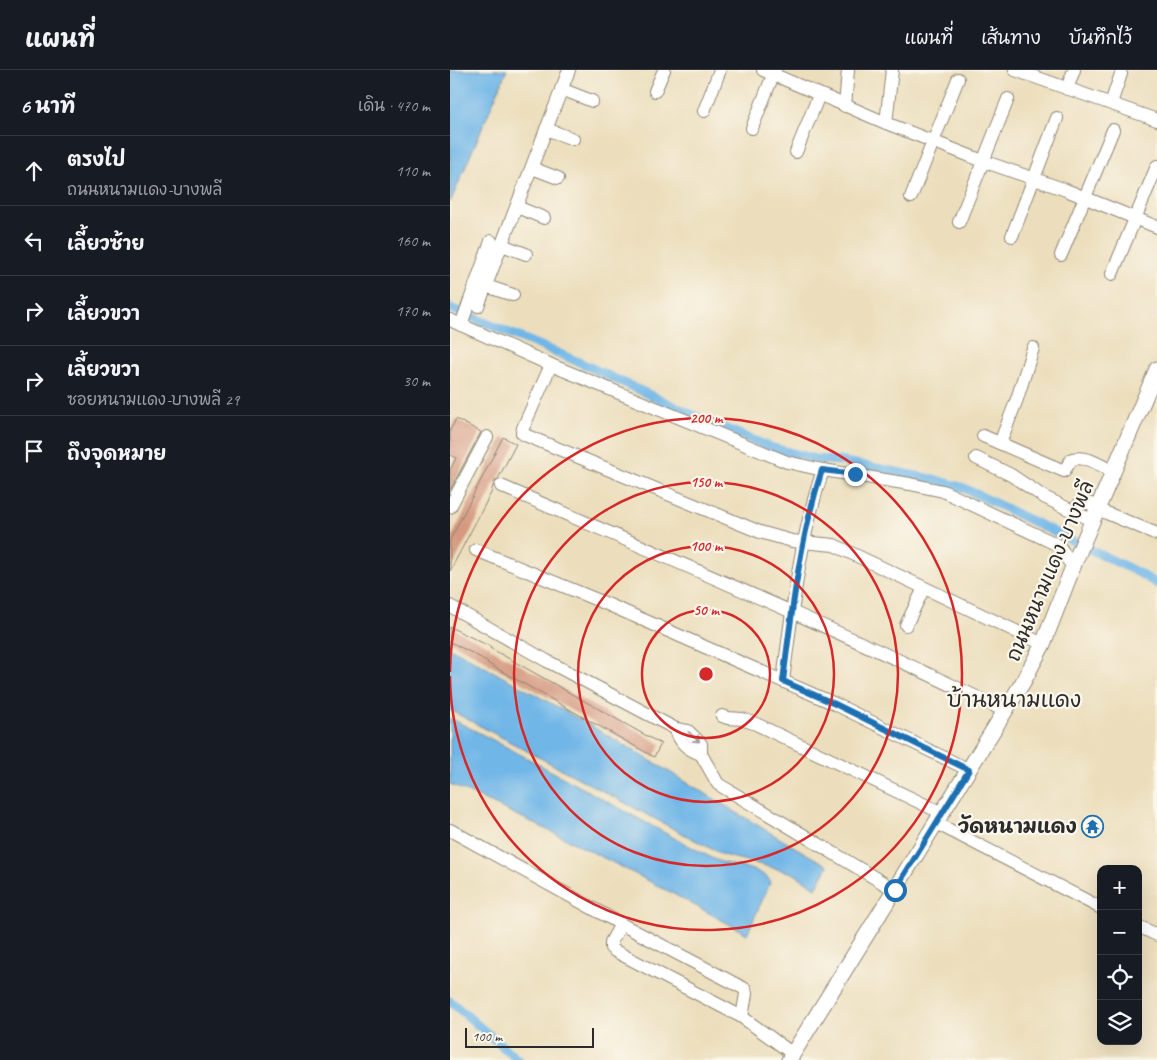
<!DOCTYPE html>
<html lang="th">
<meta charset="utf-8">
<style>
:root{--surface:#171b24;--page:#242831;--text:#f1f3f6;--muted:#9ea1a6;--line:#363941}
body{margin:0;font-family:Caveat,"Playpen Sans Thai",sans-serif;background:var(--page);color:var(--text)}
.controls{position:absolute;right:15px;bottom:15px;display:grid;overflow:hidden;border-radius:10px;box-shadow:0 5px 20px #0002}
.controls button{width:45px;height:45px;display:grid;place-items:center;padding:0;border:0;border-bottom:1px solid var(--line);background:var(--surface);color:var(--text);font:25px sans-serif}
.scale{position:absolute;left:15px;bottom:12px;width:129px;box-sizing:border-box;padding-left:5px;border:2px solid #2b2b2b;border-top:0;font-size:14px;line-height:18px;white-space:nowrap;color:#2b2b2b;-webkit-text-stroke:4px #fbf7ec;paint-order:stroke}
.stop{position:absolute;width:15px;height:15px;margin:-11px;border:4px solid #1f6fb2;border-radius:50%;background:#fff}
.stop.end{background:#1f6fb2;border-color:#fff;box-shadow:0 1px 5px #0008}
.list{margin:0;padding:0;list-style:none}
h2{display:flex;justify-content:space-between;align-items:center;height:65px;margin:0;padding:0 20px;font-size:21px}
h2 small{font-size:16px;font-weight:400;color:var(--muted)}
.list li{display:grid;grid-template-columns:32px 1fr auto;gap:15px;align-items:center;box-sizing:border-box;height:70px;padding:0 20px;border-top:1px solid var(--line)}
.list b{display:block;font-size:19px;white-space:nowrap}
.list p{margin:0;font-size:16px;white-space:nowrap;color:var(--muted)}
.list em{font-size:16px;font-style:normal;color:var(--muted)}
.icon{flex:none;width:28px;height:28px;fill:none;stroke:currentColor;stroke-width:2;stroke-linecap:round;stroke-linejoin:round}
.map{position:relative;flex:none;width:707px;height:990px;overflow:hidden}
header{display:flex;align-items:center;gap:30px;box-sizing:border-box;height:70px;padding:0 25px;background:var(--surface);border-bottom:1px solid var(--line)}
header strong{font-size:24px}
nav{display:flex;gap:28px;margin-inline-start:auto;font-size:18px}
main{display:flex}
aside{flex:1;background:var(--surface)}
.map>svg:first-child{display:block}
.water{fill:#70b6e7;stroke:#4e7089}
.lines{fill:none;stroke-linecap:round;stroke-linejoin:round}
.canal{stroke:#70b6e7;stroke-width:9}
.building{fill:#d59980}
.minor-casing{stroke:#8c8474;stroke-width:14}
.major-casing{stroke:#8c8474;stroke-width:17}
.minor{stroke:#fff;stroke-width:12}
.major{stroke:#fff;stroke-width:15}
.oneway{stroke:#a0a0a0}
.route{stroke:#1f6fb2;stroke-width:6}
.ring{fill:none;stroke:#d62828;stroke-width:2.5}
.labels{text-anchor:middle;dominant-baseline:central;stroke-width:4.5;stroke-linejoin:round;paint-order:stroke}
.street-label{font-size:20px;fill:#2b2b2b;stroke:#fbf7ec}
.poi-label{font-size:20px;font-weight:bold;fill:#2b2b2b;stroke:#fbf7ec;text-anchor:end}
.quarter-label{font-size:22px;fill:#2b2b2b;stroke:#fbf7ec}
.centre{fill:#d62828;stroke:#fbf7ec;stroke-width:2.5}
.ring-label{font-size:15px;text-anchor:middle;font-weight:bold;fill:#d62828;stroke:#fbf7ec;stroke-width:4.5;stroke-linejoin:round;paint-order:stroke}
</style>
<header>
<strong>แผนที่</strong>
<nav><a>แผนที่</a><a>เส้นทาง</a><a>บันทึกไว้</a></nav>
</header>
<main>
<aside>
<h2>6 นาที<small>เดิน · 470 m</small></h2>
<ul class="list">
<li><svg class="icon" aria-label="ahead" viewBox="0 0 24 24"><path d="M12 20V5M6 11l6-6 6 6"/></svg><div><b>ตรงไป</b><p>ถนนหนามแดง-บางพลี</p></div><em>110 m</em></li>
<li><svg class="icon" aria-label="left" viewBox="0 0 24 24"><path d="M17 20v-9H6M10 6l-5 5 5 5"/></svg><div><b>เลี้ยวซ้าย</b></div><em>160 m</em></li>
<li><svg class="icon" aria-label="right" viewBox="0 0 24 24"><path d="M7 20v-9h11M14 6l5 5-5 5"/></svg><div><b>เลี้ยวขวา</b></div><em>170 m</em></li>
<li><svg class="icon" aria-label="right" viewBox="0 0 24 24"><path d="M7 20v-9h11M14 6l5 5-5 5"/></svg><div><b>เลี้ยวขวา</b><p>ซอยหนามแดง-บางพลี 29</p></div><em>30 m</em></li>
<li><svg class="icon" aria-label="arrive" viewBox="0 0 24 24"><path d="M6 21V4h12l-3 4 3 4H6"/></svg><div><b>ถึงจุดหมาย</b></div></li>
</ul>
</aside>
<div class="map">
<svg width="707" height="990" viewBox="0 0 707 990">
<rect width="100%" height="100%" fill="#fbf7ec"/>
<filter id="ink" filterUnits="userSpaceOnUse"><feTurbulence type="fractalNoise" baseFrequency=".02" numOctaves="2"/><feDisplacementMap in="SourceGraphic" scale="10" xChannelSelector="R" yChannelSelector="G"/><feConvolveMatrix kernelMatrix="1 2 1 2 8 2 1 2 1" color-interpolation-filters="sRGB"/></filter>
<filter id="wash" filterUnits="userSpaceOnUse"><feTurbulence type="fractalNoise" baseFrequency=".0096" numOctaves="4" result="noise"/><feDisplacementMap in="SourceGraphic" scale="20" xChannelSelector="R" yChannelSelector="G"/><feGaussianBlur stdDeviation="1.12" result="paint"/><feColorMatrix in="noise" values="0 0 0 0 0 0 0 0 0 0 0 0 0 0 0 0 0 1.4 0 .05"/><feComposite in="paint" operator="in"/></filter>
<g filter="url(#wash)">
<rect width="100%" height="100%" fill="#ecdebc"/>
<g class="water">
<path d="M 0,0 L 57,0 L 0,133 Z"/>
<path d="M 0,578 C 70,616 140,654 208,695 C 265,729 320,764 378,796 L 366,818 L 343,803 L 273,785 L 0,640 Z"/>
<path d="M 0,648 C 88,692 174,742 262,788 C 280,798 307,795 321,811 L 297,864 C 200,810 101,760 0,714 Z"/>
</g>
<g class="lines">
<g class="canal">
<path d="M 0,238 L 129,292 L 252,349 L 320,377 L 366,389 L 390,391 L 487,410 L 514,418 L 689,503 L 707,514"/>
<path d="M 0,931 L 68,990"/>
</g>
</g>
<g id="blocks">
<g class="building">
<path d="M 6,349 L 31,362 L 0,420 L 0,400 L 6,388 L 0,385 L 0,360 Z"/>
<path d="M 53,367 L 66,374 L 48,409 L 44,412 L 41,423 L 0,501 L 0,470 Z"/>
<path d="M 0,557 L 41,577 L 40,578 L 211,674 L 204,687 L 37,593 L 38,592 L 24,584 L 0,572 Z"/>
</g>
</g>
</g>
<g filter="url(#ink)">
<use href="#blocks" fill-opacity="0" stroke="#8c8474" stroke-width="1"/>
<g class="lines">
<defs>
<g id="minor">
<path d="M 313,0 L 436,53 L 533,91 L 616,120 L 707,157"/>
<path d="M 565,0 L 707,50"/>
<path d="M 111,19 L 142,31"/>
<path d="M 617,19 L 624,0"/>
<path d="M 205,21 L 214,0"/>
<path d="M 661,33 L 671,4"/>
<path d="M 395,36 L 398,0"/>
<path d="M 254,41 L 270,0"/>
<path d="M 436,53 L 442,0"/>
<path d="M 302,58 L 325,0"/>
<path d="M 96,59 L 123,69"/>
<path d="M 346,82 L 369,25"/>
<path d="M 82,98 L 108,108"/>
<path d="M 461,127 L 508,9"/>
<path d="M 67,137 L 94,148"/>
<path d="M 509,152 L 558,29"/>
<path d="M 562,166 L 607,48"/>
<path d="M 52,175 L 76,184"/>
<path d="M 611,185 L 663,60"/>
<path d="M 662,204 L 707,96"/>
<path d="M 36,216 L 63,225"/>
<path d="M 28,236 L 119,0"/>
<path d="M 0,250 L 101,295 L 337,392 L 373,400 L 460,414 L 493,421 L 608,475 C 615,482 615,490 624,496"/>
<path d="M 11,255 L 41,171"/>
<path d="M 101,295 L 73,358 L 72,363 L 75,365 L 310,462 L 342,471 L 384,475 L 593,574"/>
<path d="M 533,366 L 614,401 L 622,389 C 637,385 651,396 664,402"/>
<path d="M 550,373 L 567,329 L 583,278"/>
<path d="M 526,388 L 561,405 L 594,427 L 643,451"/>
<path d="M 51,416 C 220,489 390,560 555,641"/>
<path d="M 0,437 L 37,367"/>
<path d="M 647,439 L 707,464"/>
<path d="M 624,442 L 630,433 L 633,432 L 649,436"/>
<path d="M 26,480 L 157,534 L 385,634 L 519,700"/>
<path d="M 0,536 L 97,591 L 226,659 L 238,661 L 251,674 L 251,684 L 268,714 L 445,820"/>
<path d="M 456,555 L 474,518"/>
<path d="M 333,611 C 342,540 350,468 373,400"/>
<path d="M 272,646 L 278,648 L 292,649 L 306,654 L 492,743"/>
<path d="M 226,659 C 229,672 238,680 251,684"/>
<path d="M 486,753 L 651,838"/>
<path d="M 0,760 L 171,854 L 295,919 L 296,924 L 292,947 L 343,984"/>
<path d="M 171,854 L 161,872 L 161,878 L 165,881 L 292,947"/>
<path d="M 688,856 L 707,865"/>
</g>
<path id="major" d="M 339,990 L 573,612 L 593,574 L 626,489 L 707,299"/>
</defs>
<use href="#minor" class="minor-casing"/>
<use href="#major" class="major-casing"/>
<use href="#minor" class="minor"/>
<use href="#major" class="major"/>
</g>
<defs><path id="oneway-shaft" d="M-6 0H5M1.5-3L5.5 0L1.5 3" fill="none" stroke-width="1.6" stroke-linecap="round" stroke-linejoin="round" transform="scale(1.25)"/></defs>
<use class="oneway" href="#oneway-shaft" transform="translate(244 667) rotate(41)"/>
</g>
<g class="lines" filter="url(#ink)">
<path class="route" d="M 405,404 L 372,400 C 350,468 342,540 333,611 L 385,634 L 519,700 L 445,820"/>
</g>
<g class="ring">
<circle cx="256" cy="604" r="64"/>
<circle cx="256" cy="604" r="128"/>
<circle cx="256" cy="604" r="192"/>
<path d="M0 602A256 256 0 1 1 0 606"/>
</g>
<defs>
<symbol id="temple-ring" viewBox="-11 -11 22 22"><circle r="9.5" fill="#fbf7ec" stroke="#1f6fb2" stroke-width="1.5"/><path d="M0-6L5-2H3V0L6.5 2.5H4V6H1.5V3h-3V6H-4V2.5H-6.5L-3 0V-2H-5Z" fill="#1f6fb2"/></symbol>
</defs>
<g fill-rule="evenodd">
<use href="#temple-ring" x="630" y="744" width="25" height="25"/>
</g>
<g class="labels">
<g class="street-label">
<text transform="translate(600 501) rotate(-67)">ถนนหนามแดง-บางพลี</text>
</g>
<g class="poi-label">
<text x="627" y="756">วัดหนามแดง</text>
</g>
<g class="quarter-label">
<text x="564" y="630">บ้านหนามแดง</text>
</g>
</g>
<circle cx="256" cy="604" r="8" class="centre"/>
<g class="ring-label">
<text x="256" y="353">200 m</text>
<text x="256" y="417">150 m</text>
<text x="256" y="481">100 m</text>
<text x="256" y="545">50 m</text>
</g>
</svg>
<div class="controls">
<button>+</button>
<button>−</button>
<button><svg class="icon" aria-label="locate" viewBox="0 0 24 24"><circle cx="12" cy="12" r="6"/><path d="M12 2v4M12 18v4M2 12h4M18 12h4"/></svg></button>
<button><svg class="icon" aria-label="layers" viewBox="0 0 24 24"><path d="M12 4l9 5-9 5-9-5zM3 14l9 5 9-5"/></svg></button>
</div>
<div class="scale">100 m</div>
<div class="stop" style="left:445px;top:820px"></div>
<div class="stop end" style="left:405px;top:404px"></div>
</div>
</main>
